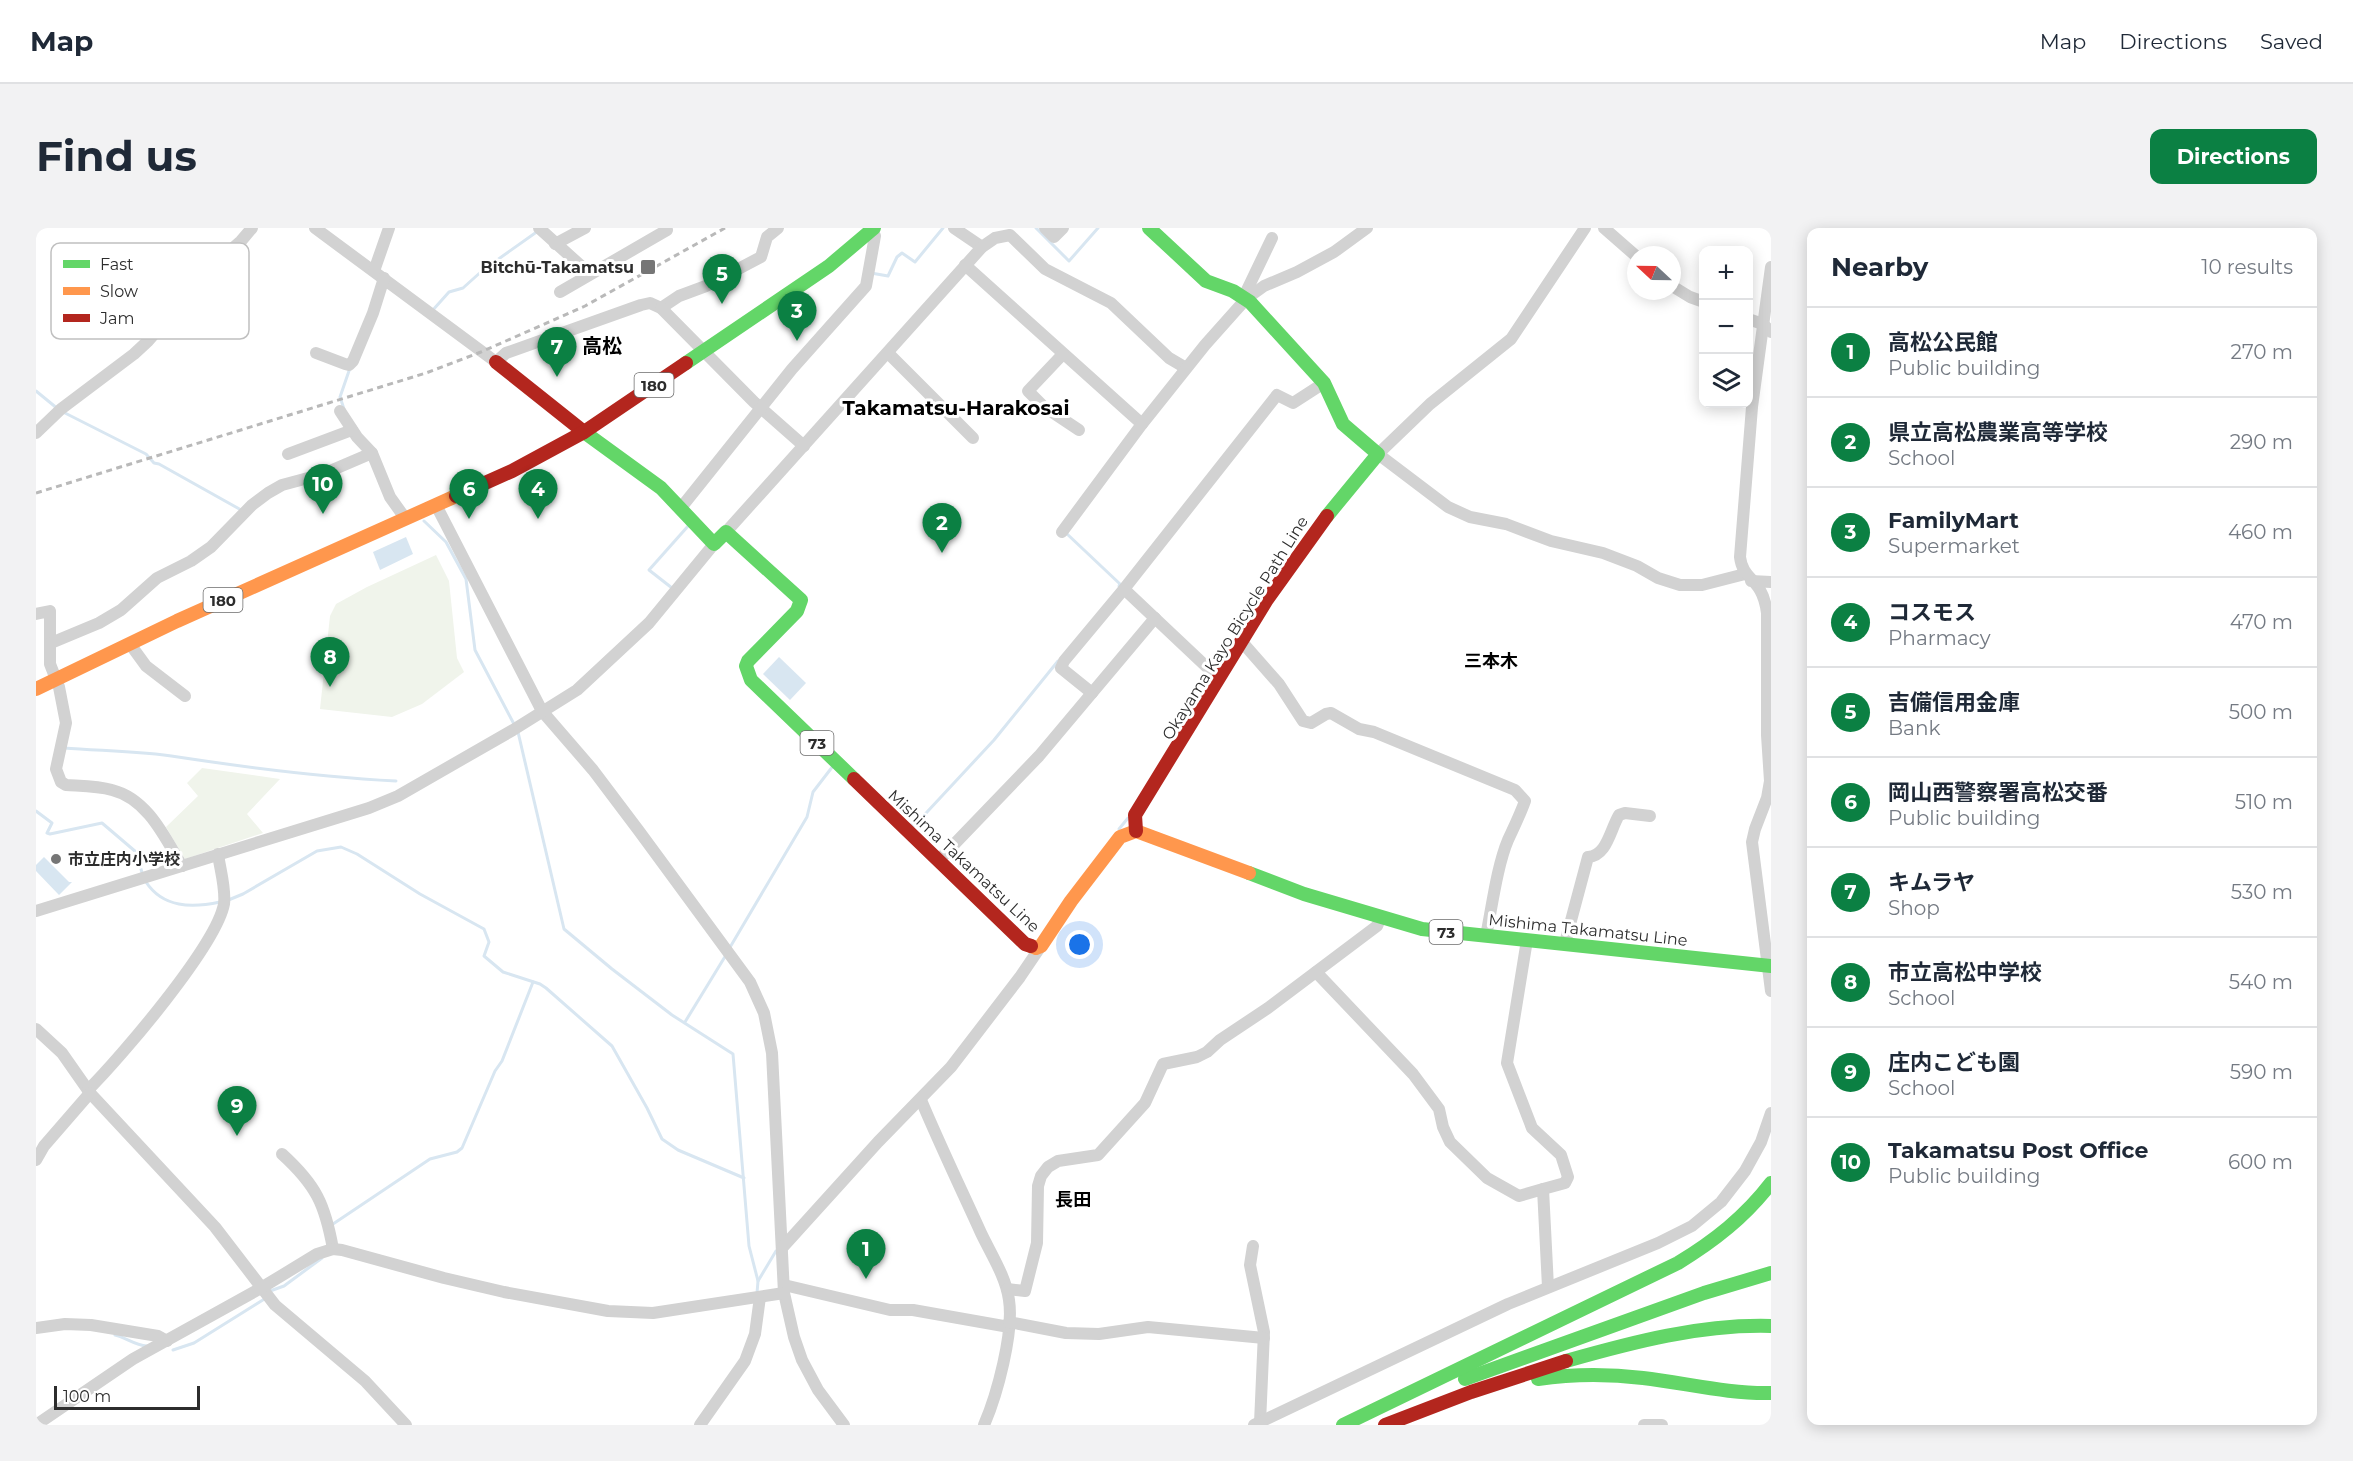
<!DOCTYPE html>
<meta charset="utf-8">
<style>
:root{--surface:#fff;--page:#f2f2f3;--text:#1f2937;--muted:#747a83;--line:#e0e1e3;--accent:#0b8043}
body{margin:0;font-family:Montserrat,"Noto Sans JP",sans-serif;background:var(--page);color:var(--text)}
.controls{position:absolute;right:18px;top:18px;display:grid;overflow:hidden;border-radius:12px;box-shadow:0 3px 15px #0003}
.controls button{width:54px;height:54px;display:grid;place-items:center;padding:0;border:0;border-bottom:2px solid var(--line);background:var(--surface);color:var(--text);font:30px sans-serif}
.compass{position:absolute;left:1591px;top:18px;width:54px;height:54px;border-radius:50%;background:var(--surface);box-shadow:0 3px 15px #0003;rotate:292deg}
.scale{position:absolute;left:18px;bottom:15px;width:146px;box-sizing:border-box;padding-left:6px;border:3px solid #2d2d2d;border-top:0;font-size:16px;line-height:21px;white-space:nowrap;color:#2d2d2d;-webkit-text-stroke:4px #fff;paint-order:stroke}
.you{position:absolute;left:1044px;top:717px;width:21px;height:21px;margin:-15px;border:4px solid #fff;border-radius:50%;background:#1a73e8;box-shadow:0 0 0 9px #1a73e833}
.badge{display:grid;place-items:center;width:39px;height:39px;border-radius:50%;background:var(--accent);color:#fff;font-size:20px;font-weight:700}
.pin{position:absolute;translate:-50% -50px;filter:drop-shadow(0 2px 3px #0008)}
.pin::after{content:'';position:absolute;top:32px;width:21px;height:18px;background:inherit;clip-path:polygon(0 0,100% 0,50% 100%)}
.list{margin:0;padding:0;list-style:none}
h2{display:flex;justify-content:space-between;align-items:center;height:78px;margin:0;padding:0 24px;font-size:26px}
h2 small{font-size:20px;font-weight:400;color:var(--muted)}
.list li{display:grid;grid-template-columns:39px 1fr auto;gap:18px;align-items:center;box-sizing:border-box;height:90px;padding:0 24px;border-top:2px solid var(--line)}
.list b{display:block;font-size:22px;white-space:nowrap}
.list p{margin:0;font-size:20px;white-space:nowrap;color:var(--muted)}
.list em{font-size:20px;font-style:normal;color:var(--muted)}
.icon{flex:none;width:33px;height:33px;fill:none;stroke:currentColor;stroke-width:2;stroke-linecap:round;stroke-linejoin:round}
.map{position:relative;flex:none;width:1735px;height:1197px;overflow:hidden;border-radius:12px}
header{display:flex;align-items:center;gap:36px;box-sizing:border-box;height:84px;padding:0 30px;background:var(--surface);border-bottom:2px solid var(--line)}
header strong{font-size:28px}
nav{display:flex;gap:33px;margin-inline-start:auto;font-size:21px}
.intro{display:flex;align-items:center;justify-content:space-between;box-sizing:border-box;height:144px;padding:0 36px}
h1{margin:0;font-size:42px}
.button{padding:15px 27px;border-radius:12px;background:var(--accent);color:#fff;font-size:21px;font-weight:700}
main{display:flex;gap:36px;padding:0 36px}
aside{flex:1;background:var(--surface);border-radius:12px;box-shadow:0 3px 15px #0003}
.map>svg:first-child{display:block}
.green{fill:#f0f4eb}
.water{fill:#d8e6f1}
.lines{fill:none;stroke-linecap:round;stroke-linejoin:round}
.stream{stroke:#d8e6f1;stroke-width:3}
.street{stroke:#d2d2d2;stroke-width:12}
.fast{stroke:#63d668;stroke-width:14}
.slow{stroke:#ff974d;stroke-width:14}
.jam{stroke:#b3261e;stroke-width:14}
.rail{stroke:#b9b9b9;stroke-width:3;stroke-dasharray:6 4.5;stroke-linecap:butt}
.poi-dot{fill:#767676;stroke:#fff;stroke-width:2}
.labels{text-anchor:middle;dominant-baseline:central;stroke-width:6;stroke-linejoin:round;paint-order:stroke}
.shield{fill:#fff;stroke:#6c6c6c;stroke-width:1.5}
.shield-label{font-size:15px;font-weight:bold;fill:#2d2d2d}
.poi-label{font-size:16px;font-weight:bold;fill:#2d2d2d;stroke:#fff;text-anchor:end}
.street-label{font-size:16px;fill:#2d2d2d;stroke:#fff}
.neighbourhood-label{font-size:18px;font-weight:bold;fill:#000;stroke:#fff}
.quarter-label{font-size:20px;font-weight:bold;fill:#000;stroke:#fff}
.key{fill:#fff;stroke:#c0c0c0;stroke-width:1.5}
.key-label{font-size:16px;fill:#2d2d2d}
</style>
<header>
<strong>Map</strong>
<nav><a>Map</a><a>Directions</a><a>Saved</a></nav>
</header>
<div class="intro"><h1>Find us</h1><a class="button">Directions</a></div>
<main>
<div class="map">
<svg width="1735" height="1197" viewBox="0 0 1735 1197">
<rect width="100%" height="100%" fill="#fff"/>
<g class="green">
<path d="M 400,327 L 413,353 L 421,430 L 428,444 L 386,476 L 356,489 L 284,481 L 294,388 L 300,376 L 331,359 Z"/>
<path d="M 166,540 L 244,551 L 211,586 L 227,605 L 149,631 L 130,599 L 162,568 L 151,555 Z"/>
</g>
<g class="water">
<path d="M 370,309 L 377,326 L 344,342 L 337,324 Z"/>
<path d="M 743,429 L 770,455 L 754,472 L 727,446 Z"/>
<path d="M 8,629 L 33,654 L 36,654 L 23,667 L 0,643 L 0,637 Z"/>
</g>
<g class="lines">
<g class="stream">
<path d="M 1000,0 L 1033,33 L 1062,0"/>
<path d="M 835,45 L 852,48 L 861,29 L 866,25 L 879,34 L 907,0"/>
<path d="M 396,83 L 413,64 L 427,60 L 447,42 L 502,3"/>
<path d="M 0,163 L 22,181"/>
<path d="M 308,181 L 304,169 L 314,140"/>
<path d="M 27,184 L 110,226 L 118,235 L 123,236 L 207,283"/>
<path d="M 388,293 L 410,314 L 430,351 L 439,422 L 479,498"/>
<path d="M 1030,305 L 1084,356 L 1083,358"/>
<path d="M 636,360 L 613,342 L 653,297"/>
<path d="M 482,504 L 528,701 L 576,741 L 636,787 L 697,826 L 713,1018 L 722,1053"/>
<path d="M 28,520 C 65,523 104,523 142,529 C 214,540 286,549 360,553"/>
<path d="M 0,583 L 16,595 L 11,605 L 14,606 L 66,595 L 100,624 L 107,648"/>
<path d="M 876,596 L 878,598 L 958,512 L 1022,433"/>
<path d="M 1083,601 L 1092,590"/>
<path d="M 110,654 C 127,680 156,680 184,674"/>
<path d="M 190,673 L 207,666 L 281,623 L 305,619 L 321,626 L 384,666 L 448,701 L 453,714 L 448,728 L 467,744 L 504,756 L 510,760 L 576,818 L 611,880 L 626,911 L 642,922 L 708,950"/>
<path d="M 693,721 L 771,589 L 777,564 L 797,538"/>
<path d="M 649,794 L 690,727"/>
<path d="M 297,996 L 394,931 L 421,924 L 426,920 L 459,843 L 466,833 L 497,754"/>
<path d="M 234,1063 L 248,1058 L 286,1030"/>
<path d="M 721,1065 L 722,1053 L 740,1023"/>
<path d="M 79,1107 C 91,1110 98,1117 111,1118"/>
<path d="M 137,1122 L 158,1115 L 230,1070"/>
</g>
<g class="street">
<path d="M 279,0 L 460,134 L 470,125 L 605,77 L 614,75 L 625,80 L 643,68 L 670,58 L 725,29 L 731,9 L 742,0"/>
<path d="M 503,0 L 554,46"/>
<path d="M 918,0 L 946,19"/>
<path d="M 1009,0 L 1018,9 L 1027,0"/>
<path d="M 1549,0 L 1475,111 L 1394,176 L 1342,226 L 1412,279 L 1434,289 L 1470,296 L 1515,313 L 1567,325 L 1601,338 L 1622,350 L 1644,357 L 1666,357 L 1709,346"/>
<path d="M 1568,0 L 1600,28"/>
<path d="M 519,16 L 549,0"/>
<path d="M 929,37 L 1106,196"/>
<path d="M 1735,39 L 1716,179 L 1704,329 C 1706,346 1716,349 1724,362 C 1728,369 1730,377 1731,385 L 1731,507 L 1734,553 L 1731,570 L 1719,601 L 1716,614 L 1735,763"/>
<path d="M 338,43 L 353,0"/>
<path d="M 1636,58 L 1654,69 L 1668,74"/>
<path d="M 524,64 L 631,2 L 630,0"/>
<path d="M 1216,66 L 1211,62 L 1236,10"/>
<path d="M 625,80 L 718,174 L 768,218"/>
<path d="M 1712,91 L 1727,96 L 1735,104"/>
<path d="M 280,125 L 309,136 L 313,137 L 317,133 L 337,85 L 348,50"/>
<path d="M 852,125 L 937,210"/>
<path d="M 1027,126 L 992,163 L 1007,178 L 1043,202"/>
<path d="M 304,183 L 321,209 L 336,225"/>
<path d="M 0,205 L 25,181 L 98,126 L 112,113 L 180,35 L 205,13 L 216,0"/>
<path d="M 252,226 L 316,202"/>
<path d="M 400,277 L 506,483 L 557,542 L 603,603 L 714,754 L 728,785 L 736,825 L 748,1065 L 758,1109 L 766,1132 L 782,1162 L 808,1197"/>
<path d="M 644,281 L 756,141 L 830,58 L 839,8 L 836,2"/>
<path d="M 690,304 L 946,19 L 959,10 L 974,7 L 1009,41 L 1075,75 L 1133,130 L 1150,140"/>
<path d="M 1026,304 L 1106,196 L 1169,117 L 1210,71 L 1228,58 L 1261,44 L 1298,24 L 1331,0"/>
<path d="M 1715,353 L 1735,354"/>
<path d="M 1088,361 L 1176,444 L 1184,449"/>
<path d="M 0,386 L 14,383 L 14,436 L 23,459 L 30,495 L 20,541 L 25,554 L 30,557 C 45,558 62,558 76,562 C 112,571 129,610 146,638"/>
<path d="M 1206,414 L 1243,456 L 1267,493 L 1275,495 L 1290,486 L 1295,485 L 1323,501 L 1338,504 L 1479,562 L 1489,573 C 1484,587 1478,599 1472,612 C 1461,638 1456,679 1450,708"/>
<path d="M 15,415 L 63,395 L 85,382 L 121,350 L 155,333 L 175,319 L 216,277 L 232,265 L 246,257 L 287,246 L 336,225 L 354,269 L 369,290"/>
<path d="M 94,416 L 110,438 L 149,468"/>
<path d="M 1056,465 L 1025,440 L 1028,433 L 1088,361 L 1241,167 L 1257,175 L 1288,155"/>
<path d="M 903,632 L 1003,528 L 1119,390"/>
<path d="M 0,683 L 333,580 L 362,568 L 477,502 L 541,462 L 613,395 L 678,316"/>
<path d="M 1491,712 L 1471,835 L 1496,900 L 1525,927 L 1532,949 L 1529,955 L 1507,961"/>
<path d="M 1529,715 L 1552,629 C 1571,628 1574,602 1583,587 L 1589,585 L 1614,588"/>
<path d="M 1280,744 L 1377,846 L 1403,881 L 1407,899 L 1414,914 L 1451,950 L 1483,968 L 1507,961 L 1512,1059"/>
<path d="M 0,801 L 26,825 L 54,865 L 179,999 L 239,1077 L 329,1153 L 370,1197"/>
<path d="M 52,862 C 85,829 180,718 188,676 C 190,661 184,641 182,626"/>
<path d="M 885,872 C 904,917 925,961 945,1005 C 955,1026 970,1049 973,1072 C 978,1105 961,1167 948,1197"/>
<path d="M 246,926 C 280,957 289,976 297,1021"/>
<path d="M 0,932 L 8,918 L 54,865"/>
<path d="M 1217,1018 L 1214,1037 L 1228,1104 L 1224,1195"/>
<path d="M 746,1020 L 842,914 L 915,839 L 984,749 L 1005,718"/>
<path d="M 748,1057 L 854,1082 L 877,1082 L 973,1099"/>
<path d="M 971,1061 L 989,1063 L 1001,1015 L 1002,958 L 1005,948 L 1012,939 L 1022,933 L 1062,927 L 1109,875 L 1127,836 L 1161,829 L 1171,824 L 1184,812 L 1232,780 L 1341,698 L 1345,689"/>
<path d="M 973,1094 L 1030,1105 L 1063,1106 L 1112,1099 L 1228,1110"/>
<path d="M 0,1100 L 29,1096 L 55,1097 L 122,1108 L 131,1113"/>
<path d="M 0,1197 L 97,1131 L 225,1060 L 281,1026 L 297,1021 L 306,1022 L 408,1050 L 468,1064 L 572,1083 L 617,1085 L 748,1065"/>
<path d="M 664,1197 L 709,1133 L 719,1106 L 724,1069"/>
<path d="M 1218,1197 L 1472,1076 L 1622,1015 L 1656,998 L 1685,974 L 1709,943 L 1725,914 L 1735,885"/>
<path d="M 1608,1197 L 1626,1197"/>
</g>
<g class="fast">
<path d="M 1113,0 L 1170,53 L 1197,63 L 1214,74 L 1288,155 L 1307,196 L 1342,226 L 1291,288"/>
<path d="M 650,135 L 793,38 L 838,0"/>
<path d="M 548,204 L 625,260 L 678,316 L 690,304 L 765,372 L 761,383 L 712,433 L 710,438 L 715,452 L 818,551"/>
<path d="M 1213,645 L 1268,666 L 1386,701 L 1735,738"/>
<path d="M 1530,1133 C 1597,1114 1665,1096 1735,1098"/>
<path d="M 1429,1151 L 1668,1065 L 1735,1045"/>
<path d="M 1502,1151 C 1537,1146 1572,1146 1607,1150 C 1650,1155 1692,1166 1735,1165"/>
<path d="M 1307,1197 L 1642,1035 C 1678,1013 1709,989 1735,955"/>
</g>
<g class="slow">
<path d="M 0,461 L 141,393 L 420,268"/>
<path d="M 995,718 L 1000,720 L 1005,718 L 1035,673 L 1084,609 L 1100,603 L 1213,645"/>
</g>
<g class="jam">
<path d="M 460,134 L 548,204"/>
<path d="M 420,268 L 476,243 L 548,204 L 650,135"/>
<path d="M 818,551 L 989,716 L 995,718"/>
<path d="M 1100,603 L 1099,587 L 1230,373 L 1291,288"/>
<path d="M 1349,1197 L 1435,1164 L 1530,1133"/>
</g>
<path class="rail" d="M 0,265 L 390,145 L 445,124 L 549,78 L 689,0"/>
</g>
<g class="poi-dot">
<rect x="604" y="31" width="16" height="16" rx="3"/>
<circle cx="20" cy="631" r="6"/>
</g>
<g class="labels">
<g class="shield">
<rect x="598.5" y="145" width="39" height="24" rx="4.5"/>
<rect x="167.5" y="360" width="39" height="24" rx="4.5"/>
<rect x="764.5" y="503" width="33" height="24" rx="4.5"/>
<rect x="1393.5" y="692" width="33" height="24" rx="4.5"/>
</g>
<g class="shield-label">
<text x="618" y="157">180</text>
<text x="187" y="372">180</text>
<text x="781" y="515">73</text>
<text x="1410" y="704">73</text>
</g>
<g class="poi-label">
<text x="598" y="39">Bitchū-Takamatsu</text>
<text x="32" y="631" text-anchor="start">市立庄内小学校</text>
</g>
<g class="street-label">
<text transform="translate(1199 400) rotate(-58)">Okayama Kayo Bicycle Path Line</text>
<text transform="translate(928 633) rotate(43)">Mishima Takamatsu Line</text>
<text transform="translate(1552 702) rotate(6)">Mishima Takamatsu Line</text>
</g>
<g class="neighbourhood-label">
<text x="1455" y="433">三本木</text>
<text x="1037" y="972">長田</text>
</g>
<g class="quarter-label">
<text x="566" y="118">高松</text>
<text x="920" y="180">Takamatsu-Harakosai</text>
</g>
</g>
<rect x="15" y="15" width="198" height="96" rx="9" class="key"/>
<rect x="27" y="32" width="27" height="8" fill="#63d668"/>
<rect x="27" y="59" width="27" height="8" fill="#ff974d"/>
<rect x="27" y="86" width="27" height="8" fill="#b3261e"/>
<g class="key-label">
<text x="64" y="42">Fast</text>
<text x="64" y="69">Slow</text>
<text x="64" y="96">Jam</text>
</g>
</svg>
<div class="controls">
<button>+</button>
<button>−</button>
<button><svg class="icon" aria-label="layers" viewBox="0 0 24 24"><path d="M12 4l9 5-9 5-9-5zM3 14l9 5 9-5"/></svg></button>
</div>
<svg class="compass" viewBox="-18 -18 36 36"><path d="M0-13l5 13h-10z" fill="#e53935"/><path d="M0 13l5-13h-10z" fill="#747a83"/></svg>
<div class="scale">100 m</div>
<div class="you"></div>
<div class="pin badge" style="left:830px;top:1051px">1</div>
<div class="pin badge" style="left:906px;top:325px">2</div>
<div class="pin badge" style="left:761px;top:113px">3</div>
<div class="pin badge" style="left:502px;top:291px">4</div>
<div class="pin badge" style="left:686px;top:76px">5</div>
<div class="pin badge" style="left:433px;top:291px">6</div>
<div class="pin badge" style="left:521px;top:149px">7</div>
<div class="pin badge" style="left:294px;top:459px">8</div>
<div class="pin badge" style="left:201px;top:908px">9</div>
<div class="pin badge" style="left:287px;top:286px">10</div>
</div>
<aside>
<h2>Nearby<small>10 results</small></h2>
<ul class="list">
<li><span class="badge">1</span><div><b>高松公民館</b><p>Public building</p></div><em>270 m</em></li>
<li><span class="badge">2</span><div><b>県立高松農業高等学校</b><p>School</p></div><em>290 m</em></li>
<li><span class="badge">3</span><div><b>FamilyMart</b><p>Supermarket</p></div><em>460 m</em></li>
<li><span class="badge">4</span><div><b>コスモス</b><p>Pharmacy</p></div><em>470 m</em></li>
<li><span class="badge">5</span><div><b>吉備信用金庫</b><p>Bank</p></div><em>500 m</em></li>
<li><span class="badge">6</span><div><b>岡山西警察署高松交番</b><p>Public building</p></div><em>510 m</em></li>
<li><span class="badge">7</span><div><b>キムラヤ</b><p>Shop</p></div><em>530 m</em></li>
<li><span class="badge">8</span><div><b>市立高松中学校</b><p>School</p></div><em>540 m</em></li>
<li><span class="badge">9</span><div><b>庄内こども園</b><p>School</p></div><em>590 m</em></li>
<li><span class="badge">10</span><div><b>Takamatsu Post Office</b><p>Public building</p></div><em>600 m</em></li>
</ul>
</aside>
</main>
